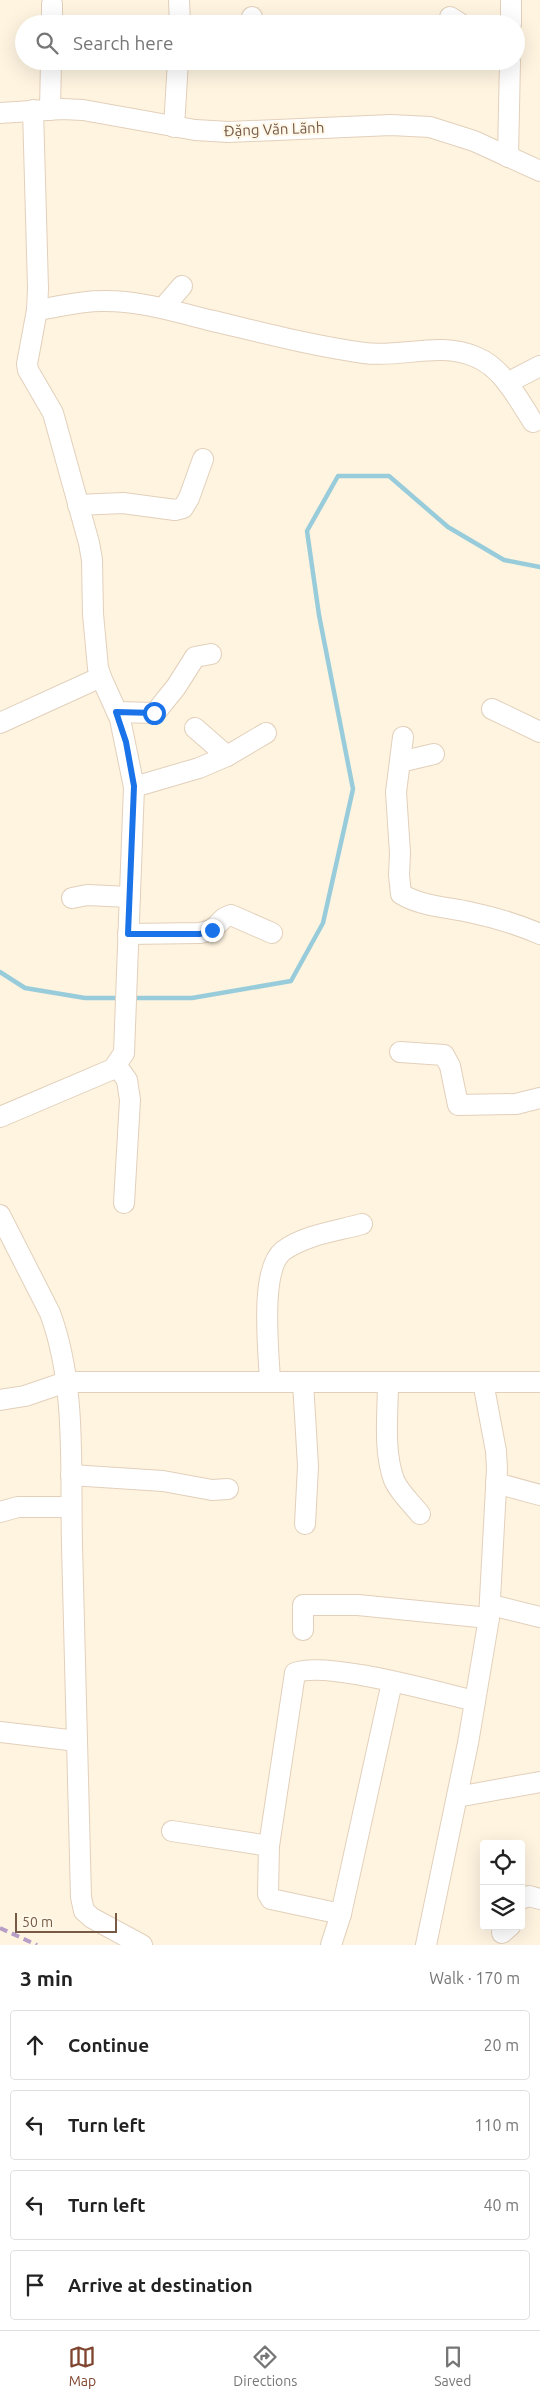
<!DOCTYPE html>
<meta charset="utf-8">
<style>
:root{--surface:#fff;--page:#f2f2f2;--text:#222;--muted:#767676;--line:#e0e0e0;--accent:#7f452e}
body{margin:0;font-family:Ubuntu,sans-serif;background:var(--page);color:var(--text)}
.controls{position:absolute;right:15px;bottom:15px;display:grid;overflow:hidden;border-radius:5px;box-shadow:0 5px 20px #0002}
.controls button{width:45px;height:45px;display:grid;place-items:center;padding:0;border:0;border-bottom:1px solid var(--line);background:var(--surface);color:var(--text);font:25px sans-serif}
.scale{position:absolute;left:15px;bottom:12px;width:102px;box-sizing:border-box;padding-left:5px;border:2px solid #765a46;border-top:0;font-size:14px;line-height:18px;white-space:nowrap;color:#765a46;-webkit-text-stroke:4px #fff7e7;paint-order:stroke}
.stop{position:absolute;width:15px;height:15px;margin:-11px;border:4px solid #1a73e8;border-radius:50%;background:#fff}
.stop.end{background:#1a73e8;border-color:#fff;box-shadow:0 1px 5px #0008}
.list{margin:0;padding:0;list-style:none}
h2{display:flex;justify-content:space-between;align-items:center;height:65px;margin:0;padding:0 20px;font-size:21px}
h2 small{font-size:16px;font-weight:400;color:var(--muted)}
.list li{display:grid;grid-template-columns:32px 1fr auto;gap:15px;align-items:center;box-sizing:border-box;height:70px;margin:0 10px 10px;padding:0 10px;border:1px solid var(--line);border-radius:5px}
.list b{display:block;font-size:19px;white-space:nowrap}
.list em{font-size:16px;font-style:normal;color:var(--muted)}
.icon{flex:none;width:28px;height:28px;fill:none;stroke:currentColor;stroke-width:2;stroke-linecap:round;stroke-linejoin:round}
.map{position:relative;flex:none;width:540px;height:1945px;overflow:hidden}
.search{position:absolute;background:var(--surface);box-shadow:0 5px 20px #0002;left:15px;right:15px;top:15px;height:55px;display:flex;align-items:center;gap:12px;box-sizing:border-box;padding:0 18px;border-radius:28px;color:var(--muted);font-size:19px}
.sheet{height:385px;background:var(--surface)}
nav{display:flex;justify-content:space-around;align-items:center;box-sizing:border-box;height:70px;border-top:1px solid var(--line);background:var(--surface);font-size:14px;color:var(--muted)}
nav a{display:grid;justify-items:center;gap:2px}
nav .on{color:var(--accent)}
.map>svg:first-child{display:block}
.lines{fill:none;stroke-linecap:round;stroke-linejoin:round}
.stream{stroke:#99ccdb;stroke-width:4.5}
.minor-casing{stroke:#e2d0bb;stroke-width:22}
.minor{stroke:#fff;stroke-width:20}
.rail{stroke:#b79ec7;stroke-width:4;stroke-dasharray:8 5;stroke-linecap:butt}
.route{stroke:#1a73e8;stroke-width:6}
.labels{text-anchor:middle;dominant-baseline:central;stroke-width:4;stroke-linejoin:round;paint-order:stroke}
.street-label{font-size:15px;fill:#765a46;stroke:#fff7e7}
</style>
<div class="map">
<svg width="540" height="1945" viewBox="0 0 540 1945">
<rect width="100%" height="100%" fill="#fef4e0"/>
<g class="lines">
<g class="stream">
<path d="M 0,972 L 25,988 L 85,998 L 121,998"/>
<path d="M 131,998 L 192,998 L 291,981 L 323,923 L 353,789 L 319,615 L 307,531 L 338,476 L 389,476 L 448,527 L 504,560 L 540,567"/>
</g>
<defs>
<g id="minor">
<path d="M 179,0 L 180,24"/>
<path d="M 450,17 L 461,24"/>
<path d="M 52,24 L 52,4"/>
<path d="M 252,24 L 252,17"/>
<path d="M 511,24 L 511,0"/>
<path d="M 50,110 L 51,61"/>
<path d="M 0,113 L 62,109 L 83,110 L 195,130 L 229,132 L 391,125 L 430,127 L 474,141 L 540,171"/>
<path d="M 174,127 L 178,61"/>
<path d="M 508,157 L 510,61"/>
<path d="M 163,308 L 182,286"/>
<path d="M 37,310 C 58,307 80,301 101,301 C 137,300 173,311 209,320 C 260,332 312,346 364,353 C 403,358 439,341 476,357 C 503,368 518,399 533,422"/>
<path d="M 507,383 L 540,366"/>
<path d="M 78,505 L 123,503 L 175,510 L 183,508 L 189,498 L 203,459"/>
<path d="M 492,709 L 540,732"/>
<path d="M 117,712 L 155,713 L 176,687 L 195,657 L 211,654"/>
<path d="M 0,723 L 101,677"/>
<path d="M 195,728 L 227,756"/>
<path d="M 403,737 L 396,792 L 400,853 L 399,875 L 401,894 C 421,906 445,907 469,912 C 493,917 517,924 540,934"/>
<path d="M 400,762 L 434,754"/>
<path d="M 134,787 L 199,768 L 227,756 L 266,733"/>
<path d="M 72,898 L 87,895 L 130,897"/>
<path d="M 128,934 L 200,933 L 212,930 L 224,918 L 231,915 L 272,933"/>
<path d="M 400,1052 L 444,1055 L 450,1066 L 458,1105 L 516,1104 L 540,1098"/>
<path d="M 117,1066 L 127,1080 L 130,1100 L 124,1203"/>
<path d="M 0,1117 L 113,1069 L 124,1053 L 134,787 L 120,719 L 101,677 L 98,668 L 93,614 L 92,560 L 89,543 L 53,413 L 28,370 L 27,364 L 37,310 L 38,288 L 33,110"/>
<path d="M 0,1215 L 50,1313 C 77,1386 70,1469 72,1545 C 75,1662 78,1779 81,1897 L 84,1911 L 92,1918 L 142,1945"/>
<path d="M 270,1382 C 269,1353 259,1270 283,1251 C 304,1235 337,1231 362,1224"/>
<path d="M 303,1382 L 308,1466 L 305,1524"/>
<path d="M 388,1382 C 388,1413 383,1450 394,1480 C 399,1492 412,1504 420,1514"/>
<path d="M 0,1400 L 25,1396 L 66,1382 L 540,1382"/>
<path d="M 71,1475 L 163,1481 L 212,1490 L 228,1489"/>
<path d="M 496,1483 L 540,1495"/>
<path d="M 0,1512 L 18,1507 L 71,1507"/>
<path d="M 491,1605 L 540,1617"/>
<path d="M 303,1630 L 303,1605 L 358,1605 L 489,1618"/>
<path d="M 0,1732 L 77,1741"/>
<path d="M 457,1797 L 540,1782"/>
<path d="M 172,1831 L 269,1846"/>
<path d="M 521,1899 L 529,1896 L 540,1899"/>
<path d="M 341,1914 L 271,1899 L 268,1894 L 269,1846 L 295,1673 C 324,1660 440,1693 475,1701"/>
<path d="M 502,1933 L 510,1926"/>
<path d="M 331,1945 L 341,1914 L 392,1682"/>
<path d="M 426,1945 L 468,1743 L 489,1618 L 497,1469 L 496,1451 L 483,1382"/>
</g>
</defs>
<use href="#minor" class="minor-casing"/>
<use href="#minor" class="minor"/>
<path class="rail" d="M 0,1928 L 37,1945"/>
</g>
<g class="lines">
<path class="route" d="M 154,713 L 116,712 L 126,742 L 134,786 L 128,934 L 200,934 L 212,930"/>
</g>
<g class="labels">
<g class="street-label">
<text transform="translate(274 129) rotate(-2)">Đặng Văn Lãnh</text>
</g>
</g>
</svg>
<div class="controls">
<button><svg class="icon" aria-label="locate" viewBox="0 0 24 24"><circle cx="12" cy="12" r="6"/><path d="M12 2v4M12 18v4M2 12h4M18 12h4"/></svg></button>
<button><svg class="icon" aria-label="layers" viewBox="0 0 24 24"><path d="M12 4l9 5-9 5-9-5zM3 14l9 5 9-5"/></svg></button>
</div>
<div class="scale">50 m</div>
<div class="stop" style="left:154px;top:713px"></div>
<div class="stop end" style="left:212px;top:930px"></div>
<div class="search"><svg class="icon" aria-label="search" viewBox="0 0 24 24"><circle cx="10" cy="10" r="6"/><path d="M15 15l6 6"/></svg>Search here</div>
</div>
<section class="sheet">
<h2>3 min<small>Walk · 170 m</small></h2>
<ul class="list">
<li><svg class="icon" aria-label="ahead" viewBox="0 0 24 24"><path d="M12 20V5M6 11l6-6 6 6"/></svg><div><b>Continue</b></div><em>20 m</em></li>
<li><svg class="icon" aria-label="left" viewBox="0 0 24 24"><path d="M17 20v-9H6M10 6l-5 5 5 5"/></svg><div><b>Turn left</b></div><em>110 m</em></li>
<li><svg class="icon" aria-label="left" viewBox="0 0 24 24"><path d="M17 20v-9H6M10 6l-5 5 5 5"/></svg><div><b>Turn left</b></div><em>40 m</em></li>
<li><svg class="icon" aria-label="arrive" viewBox="0 0 24 24"><path d="M6 21V4h12l-3 4 3 4H6"/></svg><div><b>Arrive at destination</b></div></li>
</ul>
</section>
<nav>
<a class="on"><svg class="icon" aria-label="map" viewBox="0 0 24 24"><path d="M3 6l6-2 6 2 6-2v14l-6 2-6-2-6 2zM9 4v14M15 6v14"/></svg>Map</a>
<a><svg class="icon" aria-label="directions" viewBox="0 0 24 24"><path d="M12 3l9 9-9 9-9-9zM9 14v-3h6M13 9l2 2-2 2"/></svg>Directions</a>
<a><svg class="icon" aria-label="saved" viewBox="0 0 24 24"><path d="M7 4h10v16l-5-4-5 4z"/></svg>Saved</a>
</nav>
